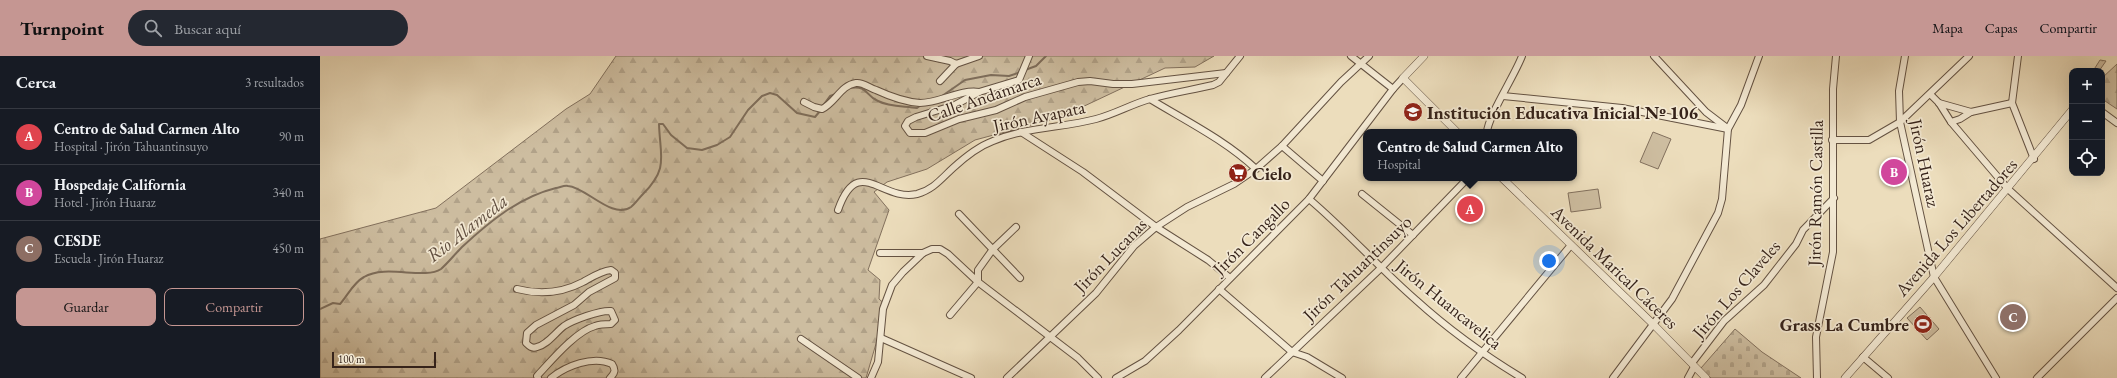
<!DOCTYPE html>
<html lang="es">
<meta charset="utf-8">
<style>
:root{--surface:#171b24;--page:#242831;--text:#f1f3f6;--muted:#9ea1a6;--line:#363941;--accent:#c59692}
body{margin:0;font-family:"EB Garamond",serif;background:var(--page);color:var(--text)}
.controls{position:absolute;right:12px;top:12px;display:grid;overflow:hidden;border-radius:8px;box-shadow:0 4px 16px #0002}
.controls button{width:36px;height:36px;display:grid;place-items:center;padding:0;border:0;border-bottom:1px solid var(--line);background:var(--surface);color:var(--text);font:20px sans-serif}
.scale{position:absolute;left:12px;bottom:10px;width:104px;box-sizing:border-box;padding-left:4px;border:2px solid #36231a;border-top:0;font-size:11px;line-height:14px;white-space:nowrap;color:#36231a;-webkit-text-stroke:3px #f3e9d3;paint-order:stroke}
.you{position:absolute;left:1229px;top:205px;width:14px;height:14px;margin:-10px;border:3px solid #fff;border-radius:50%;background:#1a73e8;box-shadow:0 0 0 6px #1a73e833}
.badge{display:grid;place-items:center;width:26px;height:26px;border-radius:50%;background:var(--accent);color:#fff;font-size:13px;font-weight:700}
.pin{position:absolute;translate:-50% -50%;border:2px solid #fff;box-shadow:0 1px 4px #0006}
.popup{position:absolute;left:1043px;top:73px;width:214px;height:52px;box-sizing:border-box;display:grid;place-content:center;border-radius:8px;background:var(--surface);filter:drop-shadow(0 1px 3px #0005);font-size:13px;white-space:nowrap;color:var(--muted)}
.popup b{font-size:15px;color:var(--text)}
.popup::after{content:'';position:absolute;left:50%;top:100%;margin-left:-8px;border:8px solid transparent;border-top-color:var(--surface)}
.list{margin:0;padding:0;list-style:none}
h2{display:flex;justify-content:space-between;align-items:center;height:52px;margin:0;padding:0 16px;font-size:17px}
h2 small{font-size:13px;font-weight:400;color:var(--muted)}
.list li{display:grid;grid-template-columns:26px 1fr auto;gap:12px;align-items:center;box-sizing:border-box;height:56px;padding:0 16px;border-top:1px solid var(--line)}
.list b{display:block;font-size:15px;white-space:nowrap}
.list p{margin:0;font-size:13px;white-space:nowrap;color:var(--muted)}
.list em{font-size:13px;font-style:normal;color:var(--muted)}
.actions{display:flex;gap:8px;padding:12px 16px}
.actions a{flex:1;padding:9px 0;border:1px solid var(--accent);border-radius:8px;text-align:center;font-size:14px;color:var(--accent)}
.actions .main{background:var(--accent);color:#111}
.icon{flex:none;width:22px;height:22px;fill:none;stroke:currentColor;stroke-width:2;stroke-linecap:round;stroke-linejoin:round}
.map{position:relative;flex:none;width:1797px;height:322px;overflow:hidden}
header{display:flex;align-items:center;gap:24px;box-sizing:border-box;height:56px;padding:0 20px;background:var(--accent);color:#111}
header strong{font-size:19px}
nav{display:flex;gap:22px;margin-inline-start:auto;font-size:14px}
.search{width:280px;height:36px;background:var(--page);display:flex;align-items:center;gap:10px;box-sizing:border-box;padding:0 14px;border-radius:22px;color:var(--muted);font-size:15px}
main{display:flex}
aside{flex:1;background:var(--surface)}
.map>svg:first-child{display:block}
.grass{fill:#cdbda0;stroke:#82705d}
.forest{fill:url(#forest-firs);stroke:#82705d}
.cemetery{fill:url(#cemetery-stones);stroke:#82705d}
.park{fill:url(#park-crowns);stroke:#82705d}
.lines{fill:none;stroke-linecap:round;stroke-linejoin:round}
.stream{stroke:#7e6d5a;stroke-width:2}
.minor-casing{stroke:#645242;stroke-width:8}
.tertiary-casing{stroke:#645242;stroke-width:8}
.minor{stroke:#f3e9d3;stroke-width:6}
.tertiary{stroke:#f3e9d3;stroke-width:7}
.labels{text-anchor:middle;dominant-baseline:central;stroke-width:3.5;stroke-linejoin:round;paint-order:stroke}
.street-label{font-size:18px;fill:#36231a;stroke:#f3e9d3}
.poi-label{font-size:18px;font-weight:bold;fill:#36231a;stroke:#f3e9d3;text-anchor:start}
.water-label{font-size:19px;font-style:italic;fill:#604e3f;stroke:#f3e9d3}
</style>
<header>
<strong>Turnpoint</strong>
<div class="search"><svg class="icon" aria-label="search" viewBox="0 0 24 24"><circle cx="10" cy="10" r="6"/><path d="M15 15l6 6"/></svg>Buscar aquí</div>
<nav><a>Mapa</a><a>Capas</a><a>Compartir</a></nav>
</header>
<main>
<aside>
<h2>Cerca<small>3 resultados</small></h2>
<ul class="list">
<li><span class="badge" style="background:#e0444e">A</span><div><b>Centro de Salud Carmen Alto</b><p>Hospital · Jirón Tahuantinsuyo</p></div><em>90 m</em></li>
<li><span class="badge" style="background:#d1479c">B</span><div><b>Hospedaje California</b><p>Hotel · Jirón Huaraz</p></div><em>340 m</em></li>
<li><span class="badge" style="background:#8d6e63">C</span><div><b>CESDE</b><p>Escuela · Jirón Huaraz</p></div><em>450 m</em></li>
</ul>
<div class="actions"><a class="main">Guardar</a><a>Compartir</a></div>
</aside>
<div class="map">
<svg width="1797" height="322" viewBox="0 0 1797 322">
<defs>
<pattern id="forest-firs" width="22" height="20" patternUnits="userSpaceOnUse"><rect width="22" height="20" fill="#cdbda0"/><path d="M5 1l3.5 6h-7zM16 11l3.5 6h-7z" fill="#b1a289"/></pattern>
<pattern id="cemetery-stones" width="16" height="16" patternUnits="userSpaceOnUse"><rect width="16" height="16" fill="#cdbda0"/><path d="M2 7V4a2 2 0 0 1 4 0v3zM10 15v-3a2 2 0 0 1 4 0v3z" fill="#b1a289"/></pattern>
<pattern id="park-crowns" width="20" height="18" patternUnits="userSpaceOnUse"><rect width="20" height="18" fill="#cdbda0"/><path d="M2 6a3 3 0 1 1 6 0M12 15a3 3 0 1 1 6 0" fill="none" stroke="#b1a289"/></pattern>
</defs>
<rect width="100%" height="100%" fill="#ecddbc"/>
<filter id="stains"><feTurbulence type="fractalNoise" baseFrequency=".005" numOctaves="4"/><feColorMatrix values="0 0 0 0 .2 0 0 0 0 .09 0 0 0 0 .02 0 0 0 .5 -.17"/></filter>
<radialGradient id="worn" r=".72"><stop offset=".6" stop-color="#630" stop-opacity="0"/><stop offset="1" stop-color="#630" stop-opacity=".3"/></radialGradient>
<g class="grass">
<path d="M 1333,76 L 1351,83 L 1338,113 L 1320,106 Z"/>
<path d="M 1278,133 L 1281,152 L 1251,156 L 1248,137 Z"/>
<path d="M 1600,251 L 1619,273 L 1607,284 L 1587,262 Z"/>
</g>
<g class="forest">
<path d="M 296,0 L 894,0 L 875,11 L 845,12 L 741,61 L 655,84 L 607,113 L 567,126 L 554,136 L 569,154 L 548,214 L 560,224 L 559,243 L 567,250 L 546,322 L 0,322 L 0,183 L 116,152 L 246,53 L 270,38 Z"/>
<path d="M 1797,8 L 1797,53 L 1782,43 L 1782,22 Z"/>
</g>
<path class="cemetery" d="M 1415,273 L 1442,296 L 1481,322 L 1391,322 L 1381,312 Z"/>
<path class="park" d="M 1780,4 L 1786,5 L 1779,15 L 1773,15 Z"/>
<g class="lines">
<g class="stream">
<path d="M 705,14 L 716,10 L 726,0"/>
<path d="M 529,32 C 549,29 544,39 558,45 C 569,51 585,50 597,52 L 601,49"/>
<path d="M 622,40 L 645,24 L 671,19 L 689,20 L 701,16"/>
<path d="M 502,51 L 510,40 L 516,38"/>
<path d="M 0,253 L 13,247 L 20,248 C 28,239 33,227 44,221 C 66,208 104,224 121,213 C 128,207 135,198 142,191 C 169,166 199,141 236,132 C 239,132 244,129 248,130 C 266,131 292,164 311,151 C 315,148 319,142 323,138 C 349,112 340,101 339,68 L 343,68 L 351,79 L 367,92 L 382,94 L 397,89 L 410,81 L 428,54 L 442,40 L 450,37 L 457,39 L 477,57 L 495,61 L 500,55"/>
</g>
<defs>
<g id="minor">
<path d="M 607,0 L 630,5 L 636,8 L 659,0"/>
<path d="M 709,0 L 699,24 L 659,36 L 635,49 L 596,61 L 588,65 L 585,70 L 590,77 L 605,77 L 639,63 L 676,54 L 705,41 L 758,26 L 770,25 L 793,28 L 812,28 L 906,17"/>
<path d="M 1031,0 L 1073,33"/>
<path d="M 1334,0 L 1386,56 L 1407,72"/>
<path d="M 1585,0 L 1579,35 L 1580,66 L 1614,221 L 1676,322"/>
<path d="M 1698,0 L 1692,47 L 1714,103"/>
<path d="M 620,25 L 636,8"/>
<path d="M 1610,38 L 1619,47 L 1631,66 L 1688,133 L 1797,232"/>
<path d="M 1183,40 L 1302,52 L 1408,73"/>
<path d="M 830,43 C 866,65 905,84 936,113"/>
<path d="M 484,46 L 494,51 L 502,53 C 515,47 521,29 536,27 C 543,26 549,32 556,34 C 569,40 585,46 600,47 C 620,47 640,33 659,36"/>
<path d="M 1619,47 L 1651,56"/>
<path d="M 1782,56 L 1797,67"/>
<path d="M 1631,66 L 1640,63 L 1651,56 L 1692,47"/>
<path d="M 701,76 L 763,116 L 836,171 L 888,204 L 910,222"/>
<path d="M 1167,76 C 1168,60 1195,19 1202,0"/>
<path d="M 1512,84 L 1549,84 L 1580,66 L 1649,0"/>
<path d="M 962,90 L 1003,125"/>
<path d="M 1042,138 L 1093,179"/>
<path d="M 989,143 C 1027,175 1059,212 1096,244 C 1129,274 1164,299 1202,322"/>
<path d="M 518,154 C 538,97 561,146 597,138 C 613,134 622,122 633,112 C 645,101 657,91 673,85 C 706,71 742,72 776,63 C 795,58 812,48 830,43 C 851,37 872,34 893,29 L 899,26 L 920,0"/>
<path d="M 639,158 L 700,222"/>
<path d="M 560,197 L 603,197"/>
<path d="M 197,233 C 220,239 242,237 263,226 C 272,221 281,215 291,214 L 295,217 L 295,222 L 269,236 L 254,249 L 216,269 L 207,277 L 206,287 C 209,290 212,293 217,291 C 227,289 235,277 244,270 C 253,264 280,254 291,255 L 295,264 L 291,268 C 286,268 280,268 275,270 C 256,275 231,305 217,320 L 218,322"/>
<path d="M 899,233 L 972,296 L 987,301 L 1022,322"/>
<path d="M 630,259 L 658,226 L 658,214 L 673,193 L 696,171"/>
<path d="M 561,282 L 651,322"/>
<path d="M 481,283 L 538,322"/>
<path d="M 1543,301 L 1568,322"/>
<path d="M 1372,307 L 1404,265 L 1444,229 L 1476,188 L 1483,174 L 1514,142"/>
<path d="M 231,322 C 246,310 273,299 292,308 C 296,314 295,317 290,322"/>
<path d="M 551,322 L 558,306 L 563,253 L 572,229 L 583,216 L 603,197 L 612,193 L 620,193 L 628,198 L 658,226 L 758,302 L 778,322"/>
<path d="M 687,322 L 776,237 L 814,190 L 836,171 L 867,151 L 914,128 L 936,113 L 962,90 L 1021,26 L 1049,0"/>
<path d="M 796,322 L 825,305 L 859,274 L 989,143 L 1073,33 L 1083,22"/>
<path d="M 945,322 L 1061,212 L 1148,122"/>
<path d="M 1141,322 L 1251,189"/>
<path d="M 1293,322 L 1352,243 L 1398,157 L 1402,143 L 1408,73 L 1421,49 L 1439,0"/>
<path d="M 1368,322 L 1374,311"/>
<path d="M 1497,322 L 1496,281 L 1513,196 L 1513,33 L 1516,0"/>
<path d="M 1717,322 L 1797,242"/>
</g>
<g id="tertiary">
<path d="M 1104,0 L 1083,22 L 1137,76"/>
<path d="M 1182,122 L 1334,269 L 1386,322"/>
<path d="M 1525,322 L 1614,221 L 1752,54"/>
</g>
</defs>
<use href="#minor" class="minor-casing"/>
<use href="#tertiary" class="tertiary-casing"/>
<use href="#minor" class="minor"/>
<use href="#tertiary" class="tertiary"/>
</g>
<defs>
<symbol id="school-disc" viewBox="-11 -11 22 22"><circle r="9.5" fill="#8f2418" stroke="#f3e9d3"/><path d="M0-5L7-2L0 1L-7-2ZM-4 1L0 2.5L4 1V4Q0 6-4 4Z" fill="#fff"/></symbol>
<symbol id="supermarket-disc" viewBox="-11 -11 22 22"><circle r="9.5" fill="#8f2418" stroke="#f3e9d3"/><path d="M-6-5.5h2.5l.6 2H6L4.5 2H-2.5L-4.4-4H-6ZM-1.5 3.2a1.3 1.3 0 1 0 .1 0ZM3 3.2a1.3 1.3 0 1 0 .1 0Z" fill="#fff"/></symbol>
<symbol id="stadium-disc" viewBox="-11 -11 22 22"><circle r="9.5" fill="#8f2418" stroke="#f3e9d3"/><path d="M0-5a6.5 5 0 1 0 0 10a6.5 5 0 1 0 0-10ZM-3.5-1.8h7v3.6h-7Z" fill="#fff"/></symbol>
</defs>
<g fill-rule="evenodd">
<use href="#school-disc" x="1082" y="45" width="22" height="22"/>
<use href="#supermarket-disc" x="907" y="106" width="22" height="22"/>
<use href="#stadium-disc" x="1592" y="257" width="22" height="22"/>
</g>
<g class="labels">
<g class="street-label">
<text transform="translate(664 41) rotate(-19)">Calle Andamarca</text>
<text transform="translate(719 60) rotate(-12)">Jirón Ayapata</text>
<text transform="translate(1605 107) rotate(78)">Jirón Huaraz</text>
<text transform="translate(1495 137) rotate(-89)">Jirón Ramón Castilla</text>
<text transform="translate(1636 171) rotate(-49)">Avenida Los Libertadores</text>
<text transform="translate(931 180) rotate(-45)">Jirón Cangallo</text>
<text transform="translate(790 199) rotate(-46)">Jirón Lucanas</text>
<text transform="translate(1295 211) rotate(44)">Avenida Marical Cáceres</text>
<text transform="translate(1037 212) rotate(-44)">Jirón Tahuantinsuyo</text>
<text transform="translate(1416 233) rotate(-49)">Jirón Los Claveles</text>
<text transform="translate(1129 248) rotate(39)">Jirón Huancavelica</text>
</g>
<g class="poi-label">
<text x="1107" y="56">Institución Educativa Inicial Nº 106</text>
<text x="932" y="117">Cielo</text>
<text x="1589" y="268" text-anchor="end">Grass La Cumbre</text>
</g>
<g class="water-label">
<text transform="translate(147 172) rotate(-38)">Rio Alameda</text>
</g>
</g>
<rect width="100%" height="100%" filter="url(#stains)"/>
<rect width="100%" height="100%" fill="url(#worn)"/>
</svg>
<div class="controls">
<button>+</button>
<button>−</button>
<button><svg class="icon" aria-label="locate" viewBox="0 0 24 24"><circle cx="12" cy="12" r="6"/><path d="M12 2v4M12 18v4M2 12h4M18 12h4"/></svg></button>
</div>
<div class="scale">100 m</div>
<div class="you"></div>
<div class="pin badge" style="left:1150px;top:153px;background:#e0444e">A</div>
<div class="popup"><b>Centro de Salud Carmen Alto</b>Hospital</div>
<div class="pin badge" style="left:1574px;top:116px;background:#d1479c">B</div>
<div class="pin badge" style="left:1693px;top:261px;background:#8d6e63">C</div>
</div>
</main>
